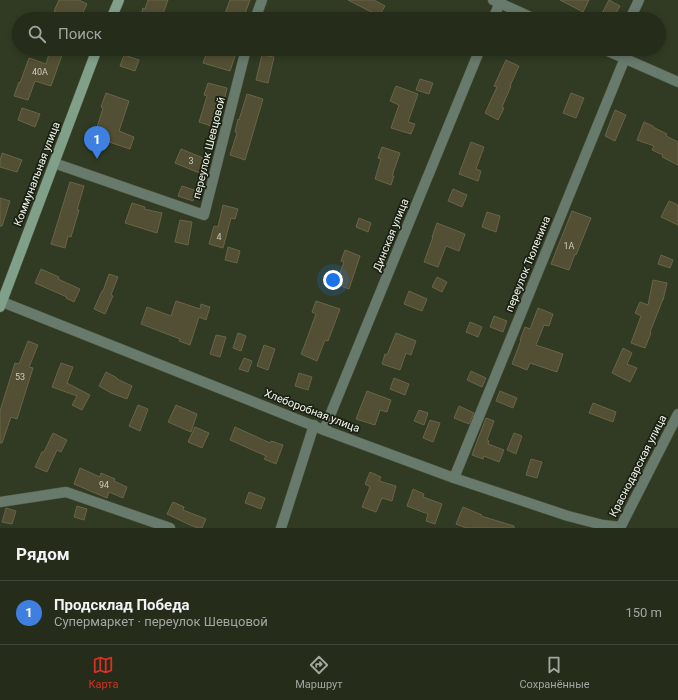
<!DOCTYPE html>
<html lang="ru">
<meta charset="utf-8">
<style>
:root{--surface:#252c1a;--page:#2d3423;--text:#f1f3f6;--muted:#a3a7a2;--line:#424839;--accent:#d93025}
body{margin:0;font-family:Roboto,sans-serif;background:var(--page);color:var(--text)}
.you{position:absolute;left:333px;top:280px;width:14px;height:14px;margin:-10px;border:3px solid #fff;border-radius:50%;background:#1a73e8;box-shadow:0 0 0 6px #1a73e833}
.badge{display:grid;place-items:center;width:26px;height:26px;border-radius:50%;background:var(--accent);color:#fff;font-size:13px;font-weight:700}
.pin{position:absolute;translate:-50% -33px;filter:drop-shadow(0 1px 2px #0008)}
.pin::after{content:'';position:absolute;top:21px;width:14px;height:12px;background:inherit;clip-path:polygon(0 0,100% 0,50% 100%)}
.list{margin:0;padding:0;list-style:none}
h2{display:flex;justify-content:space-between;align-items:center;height:52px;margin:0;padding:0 16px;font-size:17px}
h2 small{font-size:13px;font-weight:400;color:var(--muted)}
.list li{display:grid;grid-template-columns:26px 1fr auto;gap:12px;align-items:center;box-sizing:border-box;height:64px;padding:0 16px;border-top:1px solid var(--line)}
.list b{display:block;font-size:15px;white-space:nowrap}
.list p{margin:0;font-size:13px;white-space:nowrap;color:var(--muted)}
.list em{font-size:13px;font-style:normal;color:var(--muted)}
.icon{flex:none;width:22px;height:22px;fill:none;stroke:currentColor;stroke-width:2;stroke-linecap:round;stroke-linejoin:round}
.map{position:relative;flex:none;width:678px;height:528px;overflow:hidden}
.search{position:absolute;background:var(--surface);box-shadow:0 2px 6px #0003;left:12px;right:12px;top:12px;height:44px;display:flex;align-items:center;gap:10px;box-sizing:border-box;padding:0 14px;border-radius:22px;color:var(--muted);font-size:15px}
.sheet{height:116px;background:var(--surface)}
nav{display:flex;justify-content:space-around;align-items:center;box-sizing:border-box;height:56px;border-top:1px solid var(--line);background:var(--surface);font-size:11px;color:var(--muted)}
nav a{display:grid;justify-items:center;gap:2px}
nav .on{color:var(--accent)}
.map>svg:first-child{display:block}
.building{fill:#534f34;stroke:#696448}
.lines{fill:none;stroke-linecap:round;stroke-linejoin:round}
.street-casing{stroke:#505942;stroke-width:11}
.secondary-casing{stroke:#505942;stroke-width:11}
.street{stroke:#677a6c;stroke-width:10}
.secondary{stroke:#81a08a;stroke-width:10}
.labels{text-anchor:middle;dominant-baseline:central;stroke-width:3.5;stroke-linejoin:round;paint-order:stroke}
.number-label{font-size:9px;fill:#c9ccba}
.street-label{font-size:11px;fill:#f0f6e7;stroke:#1b2015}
</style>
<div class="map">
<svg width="678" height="528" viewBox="0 0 678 528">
<rect width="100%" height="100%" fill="#313b23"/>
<g class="building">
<path d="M 59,0 L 79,0 L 87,4 L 80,19 L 71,19 L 54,11 Z"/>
<path d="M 148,0 L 168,0 L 161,19 L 140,19 L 143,8 L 145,9 Z"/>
<path d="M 230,0 L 250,0 L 243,19 L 223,19 Z"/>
<path d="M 348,0 L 374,0 L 385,6 L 379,16 Z"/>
<path d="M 560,0 L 589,0 L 583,12 Z"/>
<path d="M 609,0 L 620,6 L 613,19 L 599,19 Z"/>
<path d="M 208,49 L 213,49 L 235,56 L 230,71 L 203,63 Z"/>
<path d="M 50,51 L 62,55 L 51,86 L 35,81 L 28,100 L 14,96 L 19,82 L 20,83 L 29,58 L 46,64 Z"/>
<path d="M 124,55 L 139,60 L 135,71 L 120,66 Z"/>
<path d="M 262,55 L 274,57 L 268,83 L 256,80 Z"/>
<path d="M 506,60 L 519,66 L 510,86 L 511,86 L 502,107 L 504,108 L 498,120 L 485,113 L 497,87 L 494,86 Z"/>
<path d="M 420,79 L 433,83 L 429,94 L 416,90 Z"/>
<path d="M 208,83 L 227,88 L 224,101 L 222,100 L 214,127 L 199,122 L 207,96 L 204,95 Z"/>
<path d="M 396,86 L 418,94 L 408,122 L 415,124 L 411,134 L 391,128 L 399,105 L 390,101 Z"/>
<path d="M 106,93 L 129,101 L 119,131 L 134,137 L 130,149 L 109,142 L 108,145 L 93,140 L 103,108 L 101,107 Z"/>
<path d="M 571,93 L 584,98 L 576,118 L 563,113 Z"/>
<path d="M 247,94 L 263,99 L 245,160 L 230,155 L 237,133 L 235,132 L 238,119 L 239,120 Z"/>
<path d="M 22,108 L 40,114 L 35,127 L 18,120 Z"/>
<path d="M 615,110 L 626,115 L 615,141 L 605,136 Z"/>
<path d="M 644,122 L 653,126 L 653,127 L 667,134 L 666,136 L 678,142 L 678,165 L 662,157 L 663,155 L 652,150 L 654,146 L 637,140 Z"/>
<path d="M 471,142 L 484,147 L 476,169 L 481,171 L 478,181 L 459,174 Z"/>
<path d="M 382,147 L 400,153 L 392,176 L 394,176 L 391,185 L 375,179 L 381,159 L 378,158 Z"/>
<path d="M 181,149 L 208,160 L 202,174 L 175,163 Z"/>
<path d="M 2,153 L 22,160 L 17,172 L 0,167 L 0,161 Z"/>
<path d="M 70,182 L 84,186 L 77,210 L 79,210 L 71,237 L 68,236 L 65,248 L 51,244 Z"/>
<path d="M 182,186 L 197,191 L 193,201 L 178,196 Z"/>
<path d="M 453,189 L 467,195 L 462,207 L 448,201 Z"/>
<path d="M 0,198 L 10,201 L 2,226 L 0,226 Z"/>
<path d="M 669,201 L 678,205 L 678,225 L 661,217 Z"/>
<path d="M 132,203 L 145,207 L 144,209 L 162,213 L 157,233 L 125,223 Z"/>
<path d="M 223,205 L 238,209 L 235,219 L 231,218 L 223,248 L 209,244 L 214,226 L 218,227 Z"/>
<path d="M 572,211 L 591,218 L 576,255 L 575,254 L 569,270 L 551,264 Z"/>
<path d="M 487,212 L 500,216 L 496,232 L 482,227 Z"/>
<path d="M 359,218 L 371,223 L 368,232 L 356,227 Z"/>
<path d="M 180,220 L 192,222 L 188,245 L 175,242 Z"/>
<path d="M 437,223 L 465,234 L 459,251 L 446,246 L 438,267 L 424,262 L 433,237 L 432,237 Z"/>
<path d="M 228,247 L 240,251 L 237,263 L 225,260 Z"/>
<path d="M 345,250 L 360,256 L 349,289 L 336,284 L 344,262 L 341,261 Z"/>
<path d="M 661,255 L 673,260 L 670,268 L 658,264 Z"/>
<path d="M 41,269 L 59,277 L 58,279 L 80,289 L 74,302 L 66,298 L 67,297 L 35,283 Z"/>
<path d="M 109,274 L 118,277 L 111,295 L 113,296 L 105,314 L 94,309 L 102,291 L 103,291 Z"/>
<path d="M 437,277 L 447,282 L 442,292 L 432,287 Z"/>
<path d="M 653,280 L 667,283 L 663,300 L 663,299 L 650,332 L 651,333 L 645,348 L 631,343 L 641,316 L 635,313 L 640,302 L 648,305 Z"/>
<path d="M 409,291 L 427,299 L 422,311 L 404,304 Z"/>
<path d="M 176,301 L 200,309 L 201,304 L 210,307 L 206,320 L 199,317 L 190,345 L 179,341 L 180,339 L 141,324 L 147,307 L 171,316 Z"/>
<path d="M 316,301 L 340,309 L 328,341 L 325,340 L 317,361 L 301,354 L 305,344 L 316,314 L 312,312 Z"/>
<path d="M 538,308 L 553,314 L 549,326 L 544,325 L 536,345 L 563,354 L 557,372 L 530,363 L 527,370 L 512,364 L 521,340 L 520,340 L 525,327 L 530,329 Z"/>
<path d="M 494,316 L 507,321 L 503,332 L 490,327 Z"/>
<path d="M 470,322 L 482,327 L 478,337 L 466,332 Z"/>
<path d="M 238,333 L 246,336 L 241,351 L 233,348 Z"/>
<path d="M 396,333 L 416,341 L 411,355 L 406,353 L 400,370 L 382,364 L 385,354 L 387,355 Z"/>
<path d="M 216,335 L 226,337 L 220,357 L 210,354 Z"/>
<path d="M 28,341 L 38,345 L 29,367 L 33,368 L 17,419 L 11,417 L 2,443 L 0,443 L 0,411 L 15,363 L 19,364 Z"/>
<path d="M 264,345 L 275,349 L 268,370 L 257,366 Z"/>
<path d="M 623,348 L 632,353 L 627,364 L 637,368 L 630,382 L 612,373 Z"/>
<path d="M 244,358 L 252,361 L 248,372 L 239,369 Z"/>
<path d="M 61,363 L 73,367 L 67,383 L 90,395 L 82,410 L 72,405 L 77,396 L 52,387 Z"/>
<path d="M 471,371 L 486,378 L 482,387 L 467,380 Z"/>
<path d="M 106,372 L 117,378 L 117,379 L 132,386 L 127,399 L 111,393 L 99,386 Z"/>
<path d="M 299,373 L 312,377 L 308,390 L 295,386 Z"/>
<path d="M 394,378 L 409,384 L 405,395 L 390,389 Z"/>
<path d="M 367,391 L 391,400 L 387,412 L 380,410 L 375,425 L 356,419 Z"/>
<path d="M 500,391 L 517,398 L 513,408 L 496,401 Z"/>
<path d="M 593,403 L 616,412 L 613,422 L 589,413 Z"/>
<path d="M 138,405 L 148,409 L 140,431 L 129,426 Z"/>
<path d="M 176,405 L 197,414 L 191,432 L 168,422 Z"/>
<path d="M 459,406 L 474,413 L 469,424 L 454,418 Z"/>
<path d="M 419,410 L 428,413 L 424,425 L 414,421 Z"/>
<path d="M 486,418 L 494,421 L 487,440 L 489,441 L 488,444 L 504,450 L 499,462 L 484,456 L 483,459 L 472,455 Z"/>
<path d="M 430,420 L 440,423 L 433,442 L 423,438 Z"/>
<path d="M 195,427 L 209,433 L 202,448 L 188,442 Z"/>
<path d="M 235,427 L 270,443 L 271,441 L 283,445 L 276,464 L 264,459 L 266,456 L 230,440 Z"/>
<path d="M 53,433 L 67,440 L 61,452 L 57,450 L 47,472 L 35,467 L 42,452 L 44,452 Z"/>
<path d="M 514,433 L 522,436 L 516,454 L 507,450 Z"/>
<path d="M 531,459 L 542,462 L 537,478 L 526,475 Z"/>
<path d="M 80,468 L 100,477 L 101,473 L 115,479 L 114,481 L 127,487 L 123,498 L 109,492 L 107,498 L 74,484 Z"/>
<path d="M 370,472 L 381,477 L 379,481 L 396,486 L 392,501 L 382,498 L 376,512 L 362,507 L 370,487 L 365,484 Z"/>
<path d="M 413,489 L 424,494 L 423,497 L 442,504 L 435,524 L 426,521 L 428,514 L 407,506 Z"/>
<path d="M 249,492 L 265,498 L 261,509 L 245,503 Z"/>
<path d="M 173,502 L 184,507 L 183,510 L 206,519 L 202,528 L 198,528 L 190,525 L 167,514 Z"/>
<path d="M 77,506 L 87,509 L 84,520 L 74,517 Z"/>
<path d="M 463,507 L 482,515 L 481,516 L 514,526 L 514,528 L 466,528 L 456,524 Z"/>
<path d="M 6,508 L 16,511 L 12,524 L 2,522 Z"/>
</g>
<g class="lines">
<defs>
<g id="street">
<path d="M 493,0 L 535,19"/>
<path d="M 255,19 L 262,0"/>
<path d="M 493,19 L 501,0"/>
<path d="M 630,19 L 639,0"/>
<path d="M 603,49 L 678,82"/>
<path d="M 54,163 L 204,215 L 246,49"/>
<path d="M 0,301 L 324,430 L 454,478 L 568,516 L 603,525 L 620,527"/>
<path d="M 324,430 L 480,49"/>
<path d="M 454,478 L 625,58"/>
<path d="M 0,502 L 66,492 L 170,528"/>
<path d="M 281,528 L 314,425"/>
<path d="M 620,528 L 678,414"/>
</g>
<g id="secondary">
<path d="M 111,19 L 119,0"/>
<path d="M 0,307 L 97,49"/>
</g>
</defs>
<use href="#street" class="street-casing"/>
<use href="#secondary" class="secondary-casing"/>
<use href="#street" class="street"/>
<use href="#secondary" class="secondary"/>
</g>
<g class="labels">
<g class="number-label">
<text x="40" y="72">40А</text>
<text x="191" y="161">3</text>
<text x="219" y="237">4</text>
<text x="569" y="246">1А</text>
<text x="20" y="377">53</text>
<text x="104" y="485">94</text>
</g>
<g class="street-label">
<text transform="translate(209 148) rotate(-76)">переулок Шевцовой</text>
<text transform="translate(37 174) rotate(-69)">Коммунальная улица</text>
<text transform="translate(391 235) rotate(-68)">Динская улица</text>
<text transform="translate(528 264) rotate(-68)">переулок Тюленина</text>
<text transform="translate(312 411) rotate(21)">Хлеборобная улица</text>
<text transform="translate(638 466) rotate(-63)">Краснодарская улица</text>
</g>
</g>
</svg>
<div class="you"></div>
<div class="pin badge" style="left:97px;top:159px;background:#3f7fe0">1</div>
<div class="search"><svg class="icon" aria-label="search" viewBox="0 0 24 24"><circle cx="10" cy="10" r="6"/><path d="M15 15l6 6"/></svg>Поиск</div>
</div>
<section class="sheet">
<h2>Рядом<small></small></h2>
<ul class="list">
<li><span class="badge" style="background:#3f7fe0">1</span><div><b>Продсклад Победа</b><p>Супермаркет · переулок Шевцовой</p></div><em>150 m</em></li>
</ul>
</section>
<nav>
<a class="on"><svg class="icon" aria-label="map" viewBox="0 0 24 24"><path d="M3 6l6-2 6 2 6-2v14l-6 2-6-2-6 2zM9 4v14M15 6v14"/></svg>Карта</a>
<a><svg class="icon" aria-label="directions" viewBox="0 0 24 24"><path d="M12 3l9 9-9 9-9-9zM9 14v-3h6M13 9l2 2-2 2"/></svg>Маршрут</a>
<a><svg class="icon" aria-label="saved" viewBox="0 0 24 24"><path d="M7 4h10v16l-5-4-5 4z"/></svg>Сохранённые</a>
</nav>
